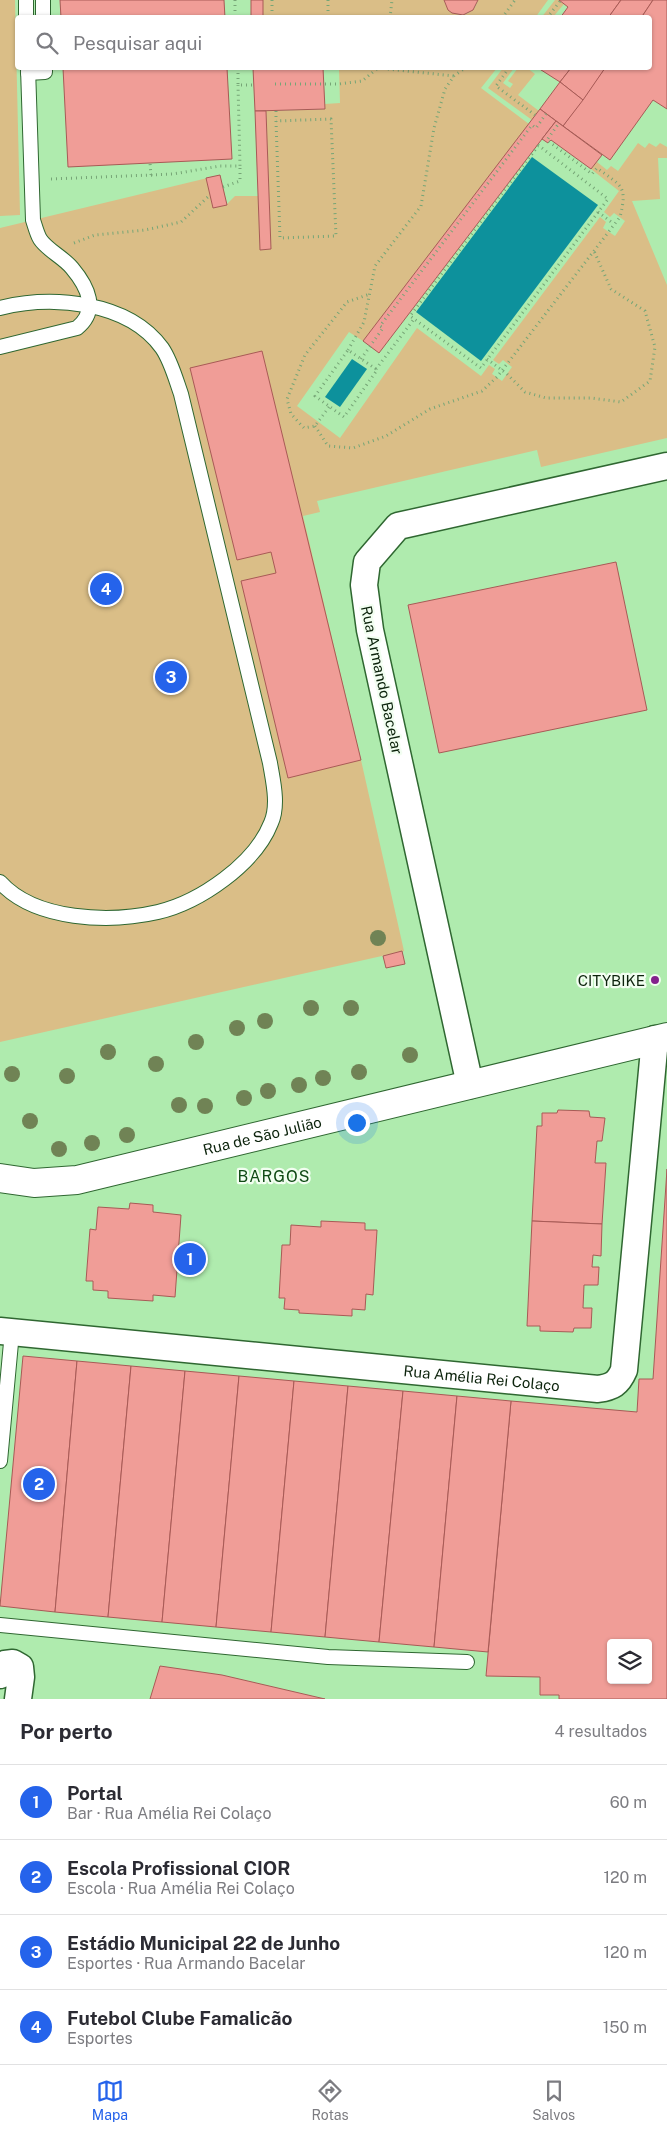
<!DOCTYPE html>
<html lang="pt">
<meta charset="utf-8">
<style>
:root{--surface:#fff;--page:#f2f2f3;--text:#2b2b33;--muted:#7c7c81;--line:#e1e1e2;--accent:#2563eb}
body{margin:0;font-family:"Public Sans",sans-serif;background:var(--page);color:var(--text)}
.controls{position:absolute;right:15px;bottom:15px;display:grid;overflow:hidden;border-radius:5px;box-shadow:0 1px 4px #0004}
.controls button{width:45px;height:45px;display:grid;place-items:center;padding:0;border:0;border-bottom:1px solid var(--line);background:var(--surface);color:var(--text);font:25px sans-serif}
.you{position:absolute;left:356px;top:1122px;width:18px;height:18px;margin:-12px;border:4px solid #fff;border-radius:50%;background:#1a73e8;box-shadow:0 0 0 8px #1a73e833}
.badge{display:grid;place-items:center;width:32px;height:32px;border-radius:50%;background:var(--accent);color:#fff;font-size:16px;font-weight:700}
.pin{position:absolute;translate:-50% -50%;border:2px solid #fff;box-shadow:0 1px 5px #0006}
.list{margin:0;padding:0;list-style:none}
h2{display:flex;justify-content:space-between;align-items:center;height:65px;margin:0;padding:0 20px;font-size:21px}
h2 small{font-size:16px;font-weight:400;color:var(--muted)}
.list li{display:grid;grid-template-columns:32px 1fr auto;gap:15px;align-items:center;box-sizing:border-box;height:75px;padding:0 20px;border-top:1px solid var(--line)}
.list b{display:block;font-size:19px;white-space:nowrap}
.list p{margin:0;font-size:16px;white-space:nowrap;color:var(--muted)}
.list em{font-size:16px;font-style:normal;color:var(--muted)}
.icon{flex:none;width:28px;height:28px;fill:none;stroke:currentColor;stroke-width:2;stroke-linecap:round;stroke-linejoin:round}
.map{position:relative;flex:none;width:667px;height:1699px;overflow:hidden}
.search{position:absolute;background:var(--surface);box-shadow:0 1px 4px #0004;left:15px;right:15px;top:15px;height:55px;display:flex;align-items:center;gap:12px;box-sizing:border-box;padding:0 18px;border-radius:5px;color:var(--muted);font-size:19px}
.sheet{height:365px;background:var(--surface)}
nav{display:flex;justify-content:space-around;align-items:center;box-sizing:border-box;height:70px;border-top:1px solid var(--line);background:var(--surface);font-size:14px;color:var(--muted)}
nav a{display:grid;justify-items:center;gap:2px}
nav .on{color:var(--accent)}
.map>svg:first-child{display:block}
.green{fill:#dabe87}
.water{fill:#0d919c}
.building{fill:#f09d97;stroke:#a85a56;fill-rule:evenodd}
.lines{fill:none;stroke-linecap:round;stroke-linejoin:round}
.lane-casing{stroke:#2f6731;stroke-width:16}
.street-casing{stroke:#2f6731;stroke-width:29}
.secondary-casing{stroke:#2f6731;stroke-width:30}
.path{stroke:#76a576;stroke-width:3;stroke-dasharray:1 4;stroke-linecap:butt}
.lane{stroke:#fff;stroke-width:14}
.street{stroke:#fff;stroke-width:26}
.secondary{stroke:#fff;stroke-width:28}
.tree{fill:#708355}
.poi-dot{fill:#83228c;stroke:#f2fef1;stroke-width:2}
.labels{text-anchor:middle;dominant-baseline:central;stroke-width:4.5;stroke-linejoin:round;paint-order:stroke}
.street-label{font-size:15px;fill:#0c230c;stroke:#f2fef1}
.poi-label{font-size:15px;fill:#0c230c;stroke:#f2fef1;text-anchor:end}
.neighbourhood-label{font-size:16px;letter-spacing:1px;fill:#0f4a14;stroke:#f2fef1}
</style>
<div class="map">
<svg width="667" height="1699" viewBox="0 0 667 1699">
<rect width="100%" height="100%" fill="#afebae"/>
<g class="green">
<path d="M 0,0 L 15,0 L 20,215 L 0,216 Z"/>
<path d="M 263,0 L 444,0 C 449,19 473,20 478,0 L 548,0 L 535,18 L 263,17 Z"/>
<path d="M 555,0 L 559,0 L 564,4 L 553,17 L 541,18 Z"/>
<path d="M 339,68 L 497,68 L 481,88 L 529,124 L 363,341 L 349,332 L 297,406 L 340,438 L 417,328 L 481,376 L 489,365 L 495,369 L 492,374 L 502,381 L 512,367 L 503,360 L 499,364 L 493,360 L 600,217 L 606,222 L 603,228 L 615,236 L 625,221 L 614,213 L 610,217 L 604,212 L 619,191 L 591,169 L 597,162 L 607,170 L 611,166 L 618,171 L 638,143 L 645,148 L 649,143 L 656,147 L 660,143 L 667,147 L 667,158 L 658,158 L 660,199 L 632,201 L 667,285 L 667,438 L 541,467 L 537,450 L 317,501 L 320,512 L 303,516 L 361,760 L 404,951 L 0,1042 L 0,228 L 220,175 L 227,204 L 235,196 L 258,196 L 260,250 L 271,249 L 266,111 L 325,109 L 325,104 L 340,103 Z"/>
<path d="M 503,68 L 514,68 L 503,83 L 510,88 L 513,84 L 508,81 L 518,68 L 527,68 L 535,74 L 518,95 L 539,111 L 532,120 L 488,88 Z"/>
</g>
<g class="water">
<path d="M 532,157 L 598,205 L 481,361 L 416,312 Z"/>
<path d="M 352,359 L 367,369 L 340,407 L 325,397 Z"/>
</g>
<g class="building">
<path d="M 60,0 L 224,0 L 225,18 L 61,18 Z"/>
<rect x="251" y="0" width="12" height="18"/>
<path d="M 444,0 L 478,0 L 473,10 L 463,15 L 452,13 L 448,10 Z"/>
<path d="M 559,0 L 621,0 L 608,18 L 560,18 L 568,7 Z"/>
<path d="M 621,0 L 653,0 L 641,18 L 608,18 Z"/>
<path d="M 653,0 L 667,0 L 667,109 L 653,100 L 610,160 L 563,126 L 605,68 L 650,68 L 650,18 L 641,18 Z"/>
<path d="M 63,68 L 227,68 L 232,159 L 68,167 Z"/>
<path d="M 253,68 L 323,68 L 325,109 L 255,111 Z"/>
<path d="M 538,68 L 571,68 L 560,82 Z"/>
<path d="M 571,68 L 605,68 L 583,100 L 560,82 Z"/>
<path d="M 560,82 L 583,100 L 563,126 L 540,109 Z"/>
<path d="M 540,109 L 556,121 L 542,139 L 379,353 L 363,341 Z"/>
<path d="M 255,111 L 266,111 L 271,249 L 260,250 Z"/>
<path d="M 556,121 L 602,155 L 591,169 L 551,140 L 548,143 L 542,139 Z"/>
<path d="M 220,175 L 227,205 L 213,208 L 206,178 Z"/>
<path d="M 262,351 L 361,760 L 288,778 L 241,581 L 276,573 L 271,552 L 237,560 L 190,368 Z"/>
<path d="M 616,562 L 647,710 L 439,753 L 408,605 Z"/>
<path d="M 402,951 L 405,964 L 386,968 L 383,956 Z"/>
<path d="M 558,1110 L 589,1111 L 590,1117 L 605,1118 L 602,1141 L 597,1141 L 595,1163 L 606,1163 L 602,1224 L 532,1221 L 537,1126 L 542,1126 L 542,1113 L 557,1113 Z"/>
<path d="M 667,1169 L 667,1699 L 559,1699 L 559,1695 L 540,1695 L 540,1677 L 486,1676 L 511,1401 L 637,1412 L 639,1379 L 653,1379 ZM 611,1643 L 648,1643 L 648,1680 L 611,1680 Z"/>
<path d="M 130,1203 L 153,1205 L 153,1212 L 181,1215 L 175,1297 L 153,1295 L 153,1301 L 108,1298 L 108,1291 L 93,1290 L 93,1281 L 86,1281 L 90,1229 L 96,1230 L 98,1207 L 129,1209 Z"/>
<path d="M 321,1221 L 365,1223 L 365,1230 L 377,1230 L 373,1295 L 366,1294 L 365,1310 L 352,1309 L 352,1316 L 299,1313 L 299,1310 L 284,1309 L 285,1298 L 279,1298 L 282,1245 L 290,1245 L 291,1225 L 321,1227 Z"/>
<path d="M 532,1221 L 602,1224 L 601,1256 L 593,1255 L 592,1267 L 599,1267 L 598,1285 L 584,1285 L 583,1308 L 592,1308 L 591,1328 L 574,1328 L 573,1332 L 540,1331 L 540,1326 L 527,1326 Z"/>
<path d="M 23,1356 L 77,1361 L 55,1612 L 0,1606 Z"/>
<path d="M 77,1361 L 131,1366 L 108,1617 L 55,1612 Z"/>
<path d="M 131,1366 L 185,1371 L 162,1622 L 108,1617 Z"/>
<path d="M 185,1371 L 239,1376 L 216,1627 L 162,1622 Z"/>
<path d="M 239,1376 L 294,1381 L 271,1632 L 216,1627 Z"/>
<path d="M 294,1381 L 348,1386 L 325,1637 L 271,1632 Z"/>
<path d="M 348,1386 L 403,1391 L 379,1642 L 325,1637 Z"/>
<path d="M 403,1391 L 457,1396 L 434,1647 L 379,1642 Z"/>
<path d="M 457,1396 L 511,1401 L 488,1652 L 434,1647 Z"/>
<path d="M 160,1666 L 222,1675 L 325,1699 L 150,1699 Z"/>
</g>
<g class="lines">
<defs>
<g id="lane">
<path d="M 26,0 L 26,18"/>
<path d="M 43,0 L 43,18"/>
<path d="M 28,73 L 45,72 L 45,68"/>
<path d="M 0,308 C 52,295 128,301 162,348 C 171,361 176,380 181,394 L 270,763 C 273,781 279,805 271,823 C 255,864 200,902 158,912 C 110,923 35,921 0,882"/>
<path d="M 0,347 L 77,328 C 99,310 88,287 72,268 C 63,257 47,250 40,239 C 37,234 35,226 33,220 L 28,68"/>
<path d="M 0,1461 L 12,1332"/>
<path d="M 0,1625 L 328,1657 L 467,1662"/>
</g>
<g id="street">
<path d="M 470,1085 L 370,630 L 364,585 L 367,562 L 398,526 L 667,466"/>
<path id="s1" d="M 0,1331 L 598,1389 C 612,1387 618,1384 624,1370 L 655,1039"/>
<path d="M 0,1675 L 5,1664 L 13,1663 L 20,1667 L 21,1677 L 18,1699"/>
</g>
<g id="secondary">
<path id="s2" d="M 0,1178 L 34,1183 L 77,1180 L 667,1037"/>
</g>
</defs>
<use href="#lane" class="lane-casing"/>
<use href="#street" class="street-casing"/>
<use href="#secondary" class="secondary-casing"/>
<g class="path">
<path d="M 235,0 L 235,18"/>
<path d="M 272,0 L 272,18"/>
<path d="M 328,0 L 328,18"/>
<path d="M 390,18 L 392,0"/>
<path d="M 502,18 L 515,0"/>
<path d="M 547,18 L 560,1"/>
<path d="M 238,68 L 238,85 L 254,85"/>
<path d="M 378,68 L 454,76"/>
<path d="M 509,68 L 496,86 L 535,115"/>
<path d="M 275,84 L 339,84 L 362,81 L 378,68"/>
<path d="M 276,111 L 276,121 L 280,238 L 336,236 L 331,119 L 276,121"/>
<path d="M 538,145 L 608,199 L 481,368 L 410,316 L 538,146"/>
<path d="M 151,175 L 173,174 L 220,166 L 240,166 L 238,85"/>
<path d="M 51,179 L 151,175 L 150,163"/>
<path d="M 223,187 L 240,181 L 240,166"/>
<path d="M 598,212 L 614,224"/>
<path d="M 74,243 L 95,235 L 145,230 L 181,222 L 210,195"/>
<path d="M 348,350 L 364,322 L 375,266 L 421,206 L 434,128 L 445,89 L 454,76 L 465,68"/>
<path d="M 361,359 L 383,328 L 380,326 L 532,125 L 536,128 L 546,114"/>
<path d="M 487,359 L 507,374 L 525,392 L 546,398 L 591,398 L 621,402 L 650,381 L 655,347 L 645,311 L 611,289 L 594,251"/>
<path d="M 376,369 L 348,350 L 315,396 L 344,417 L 377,370 L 376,369 L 414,319"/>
<path d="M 329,407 L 315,426 L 304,428 L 291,414 L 287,399 L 305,355 L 347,302 L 370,294"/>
<path d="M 315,426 L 328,446 L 353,448 L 386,436 L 430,409 L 482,391 L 497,377 L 620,217 C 628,185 621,186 597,168 L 592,174 L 547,140 L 559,123"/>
</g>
<use href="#lane" class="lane"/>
<use href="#street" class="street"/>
<use href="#secondary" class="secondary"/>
</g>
<g class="tree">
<circle cx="378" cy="938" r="8"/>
<circle cx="311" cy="1008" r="8"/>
<circle cx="351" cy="1008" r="8"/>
<circle cx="265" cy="1021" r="8"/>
<circle cx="237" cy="1028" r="8"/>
<circle cx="196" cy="1042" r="8"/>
<circle cx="108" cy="1052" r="8"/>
<circle cx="410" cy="1055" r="8"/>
<circle cx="156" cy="1064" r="8"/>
<circle cx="359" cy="1072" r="8"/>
<circle cx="12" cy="1074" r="8"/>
<circle cx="67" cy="1076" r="8"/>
<circle cx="323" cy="1078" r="8"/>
<circle cx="299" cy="1085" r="8"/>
<circle cx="268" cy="1091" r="8"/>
<circle cx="244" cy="1098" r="8"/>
<circle cx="179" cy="1105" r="8"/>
<circle cx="205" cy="1106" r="8"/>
<circle cx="30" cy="1121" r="8"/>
<circle cx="127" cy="1135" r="8"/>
<circle cx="92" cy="1143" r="8"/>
<circle cx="59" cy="1149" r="8"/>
</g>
<circle class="poi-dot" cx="655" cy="980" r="5"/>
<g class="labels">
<g class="street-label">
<text transform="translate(382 680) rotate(78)">Rua Armando Bacelar</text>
<text stroke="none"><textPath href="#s2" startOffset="268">Rua de São Julião</textPath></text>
<text stroke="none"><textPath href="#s1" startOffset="484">Rua Amélia Rei Colaço</textPath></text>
</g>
<g class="poi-label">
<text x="645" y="980">CITYBIKE</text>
</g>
<g class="neighbourhood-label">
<text x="274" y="1176">BARGOS</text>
</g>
</g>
</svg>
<div class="controls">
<button><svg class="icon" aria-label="layers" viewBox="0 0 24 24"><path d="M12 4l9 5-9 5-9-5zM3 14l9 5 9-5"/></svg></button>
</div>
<div class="you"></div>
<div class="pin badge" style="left:190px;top:1259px">1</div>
<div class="pin badge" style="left:39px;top:1484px">2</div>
<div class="pin badge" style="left:171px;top:677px">3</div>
<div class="pin badge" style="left:106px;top:589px">4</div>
<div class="search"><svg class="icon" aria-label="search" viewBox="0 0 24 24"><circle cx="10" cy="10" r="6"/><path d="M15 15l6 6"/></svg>Pesquisar aqui</div>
</div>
<section class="sheet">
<h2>Por perto<small>4 resultados</small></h2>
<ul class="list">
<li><span class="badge">1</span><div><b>Portal</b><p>Bar · Rua Amélia Rei Colaço</p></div><em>60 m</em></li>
<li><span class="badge">2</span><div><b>Escola Profissional CIOR</b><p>Escola · Rua Amélia Rei Colaço</p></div><em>120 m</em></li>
<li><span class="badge">3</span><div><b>Estádio Municipal 22 de Junho</b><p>Esportes · Rua Armando Bacelar</p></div><em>120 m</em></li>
<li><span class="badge">4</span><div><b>Futebol Clube Famalicão</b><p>Esportes</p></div><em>150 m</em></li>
</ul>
</section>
<nav>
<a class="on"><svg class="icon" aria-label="map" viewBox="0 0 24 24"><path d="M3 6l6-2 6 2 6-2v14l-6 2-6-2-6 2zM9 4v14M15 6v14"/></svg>Mapa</a>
<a><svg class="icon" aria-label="directions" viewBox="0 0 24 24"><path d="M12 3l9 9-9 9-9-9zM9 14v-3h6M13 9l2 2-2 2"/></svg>Rotas</a>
<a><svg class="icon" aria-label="saved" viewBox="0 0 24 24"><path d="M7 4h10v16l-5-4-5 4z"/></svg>Salvos</a>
</nav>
